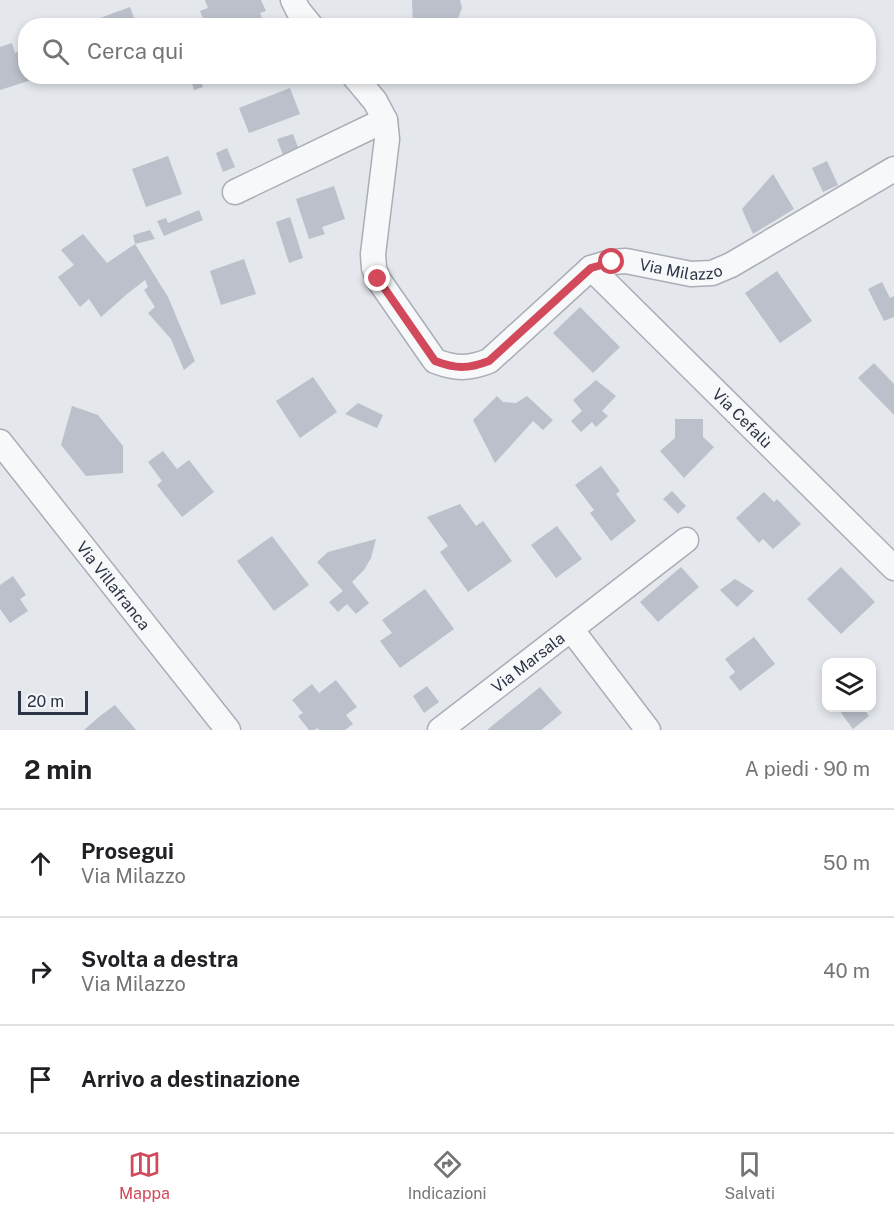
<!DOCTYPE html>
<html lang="it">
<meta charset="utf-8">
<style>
:root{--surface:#fff;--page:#f2f2f2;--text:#202124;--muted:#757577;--line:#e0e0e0;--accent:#d1495b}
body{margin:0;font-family:"Public Sans",sans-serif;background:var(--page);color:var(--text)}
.controls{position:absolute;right:18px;bottom:18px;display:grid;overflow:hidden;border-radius:12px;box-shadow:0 3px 9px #0003}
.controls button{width:54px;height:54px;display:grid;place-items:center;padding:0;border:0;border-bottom:2px solid var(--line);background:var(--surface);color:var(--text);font:30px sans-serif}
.scale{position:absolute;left:18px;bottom:15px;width:70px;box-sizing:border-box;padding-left:6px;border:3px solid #2b3445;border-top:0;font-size:16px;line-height:21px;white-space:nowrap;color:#2b3445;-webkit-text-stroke:4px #f4f6f9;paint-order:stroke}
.stop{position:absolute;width:18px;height:18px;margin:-14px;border:4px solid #d1495b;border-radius:50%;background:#fff}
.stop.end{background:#d1495b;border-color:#fff;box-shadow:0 2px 6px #0008}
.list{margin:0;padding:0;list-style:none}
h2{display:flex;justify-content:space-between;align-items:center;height:78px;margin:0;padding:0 24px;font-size:26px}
h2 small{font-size:20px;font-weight:400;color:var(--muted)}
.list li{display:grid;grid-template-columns:39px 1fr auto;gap:18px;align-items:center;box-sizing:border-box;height:108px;padding:0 24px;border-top:2px solid var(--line)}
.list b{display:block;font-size:22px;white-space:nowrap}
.list p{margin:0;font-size:20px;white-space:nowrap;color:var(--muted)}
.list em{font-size:20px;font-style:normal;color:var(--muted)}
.icon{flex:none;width:33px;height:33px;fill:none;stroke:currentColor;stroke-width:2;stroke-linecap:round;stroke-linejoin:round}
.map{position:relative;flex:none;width:894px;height:730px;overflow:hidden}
.search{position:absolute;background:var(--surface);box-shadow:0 3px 9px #0003;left:18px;right:18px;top:18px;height:66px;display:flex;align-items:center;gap:15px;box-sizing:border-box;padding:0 21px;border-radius:24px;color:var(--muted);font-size:22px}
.sheet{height:402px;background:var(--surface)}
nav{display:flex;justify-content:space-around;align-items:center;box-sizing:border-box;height:84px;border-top:2px solid var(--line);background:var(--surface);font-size:16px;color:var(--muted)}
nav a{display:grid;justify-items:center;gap:3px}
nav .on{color:var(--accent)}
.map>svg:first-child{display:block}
.building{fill:#bbc0ca}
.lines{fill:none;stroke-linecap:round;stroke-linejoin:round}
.minor-casing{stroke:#a9aeb7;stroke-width:27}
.minor{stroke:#f7f8fa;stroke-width:24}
.route{stroke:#d1495b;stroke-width:8}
.labels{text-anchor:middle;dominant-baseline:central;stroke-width:6;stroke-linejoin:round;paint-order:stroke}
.street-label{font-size:16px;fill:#2b3445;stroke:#f4f6f9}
</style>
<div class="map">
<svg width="894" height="730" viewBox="0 0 894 730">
<rect width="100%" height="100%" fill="#e4e7ec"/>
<g class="building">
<path d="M 205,0 L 261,0 L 266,11 L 260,13 L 264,24 L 260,26 L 206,26 L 200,11 L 208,8 Z"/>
<path d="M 412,0 L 460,0 L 462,8 L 455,26 L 413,26 Z"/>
<path d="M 130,7 L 137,26 L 94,26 L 92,21 Z"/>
<path d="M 12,43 L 15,53 L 26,49 L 26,76 L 41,77 L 0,90 L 0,47 Z"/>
<path d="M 190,76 L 199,76 L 203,87 L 194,90 Z"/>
<path d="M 290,88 L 300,114 L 249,133 L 239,108 Z"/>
<path d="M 293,134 L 299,150 L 283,155 L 277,139 Z"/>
<path d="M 227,148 L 235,167 L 223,172 L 216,153 Z"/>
<path d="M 168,156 L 182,194 L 146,207 L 132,169 Z"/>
<path d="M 827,161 L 838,185 L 823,192 L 812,168 Z"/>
<path d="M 773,174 L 794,209 L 753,234 L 742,209 Z"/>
<path d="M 334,186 L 345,219 L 322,227 L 325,234 L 309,239 L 296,199 Z"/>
<path d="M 199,210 L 203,220 L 164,236 L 157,221 L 166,218 L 168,223 Z"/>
<path d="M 290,217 L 303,258 L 289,263 L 276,222 Z"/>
<path d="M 150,230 L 155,239 L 135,244 L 133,235 Z"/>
<path d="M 83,234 L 107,263 L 135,244 L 168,297 L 195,361 L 184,370 L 171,339 L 148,313 L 155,307 L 144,290 L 148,287 L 145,280 L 127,294 L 101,317 L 89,299 L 80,307 L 58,277 L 74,265 L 61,250 Z"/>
<path d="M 244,259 L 256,294 L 221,305 L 210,271 Z"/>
<path d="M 777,271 L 812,321 L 780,343 L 745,293 Z"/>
<path d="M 882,282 L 890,298 L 894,296 L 894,317 L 884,321 L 868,289 Z"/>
<path d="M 580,307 L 620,347 L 593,373 L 553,333 Z"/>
<path d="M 874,363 L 894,384 L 894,415 L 858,378 Z"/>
<path d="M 313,377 L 337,412 L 300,438 L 276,401 Z"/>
<path d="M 596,380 L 616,396 L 602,411 L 608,416 L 596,427 L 592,422 L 581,432 L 571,421 L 582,411 L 573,400 Z"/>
<path d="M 497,396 L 503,402 L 516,403 L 527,396 L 553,420 L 543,430 L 533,421 L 495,463 L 473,420 Z"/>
<path d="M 358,403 L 383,415 L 377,428 L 345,414 Z"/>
<path d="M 72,406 L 98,415 L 123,446 L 123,473 L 86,476 L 61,445 Z"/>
<path d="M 675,419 L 703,419 L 703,437 L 714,447 L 684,478 L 660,451 L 675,438 Z"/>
<path d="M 163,451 L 177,469 L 189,460 L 214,492 L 182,517 L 157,485 L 162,481 L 148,462 Z"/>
<path d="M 601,466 L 620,491 L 616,494 L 636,521 L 611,541 L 590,513 L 594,510 L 575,485 Z"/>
<path d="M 672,491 L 686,506 L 678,514 L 663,499 Z"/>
<path d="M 764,492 L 774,502 L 777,499 L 801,524 L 773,549 L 763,539 L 759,543 L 736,518 Z"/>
<path d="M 460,504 L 476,526 L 483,521 L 512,561 L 468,592 L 440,552 L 448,546 L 427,517 Z"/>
<path d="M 557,526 L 582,559 L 556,578 L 531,545 Z"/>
<path d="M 272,536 L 309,585 L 274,611 L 237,561 Z"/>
<path d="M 376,539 L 371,558 L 364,570 L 352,582 L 369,603 L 356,614 L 347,604 L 338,612 L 329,602 L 343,591 L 317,562 L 328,552 Z"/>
<path d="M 681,567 L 699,587 L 658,622 L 640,602 Z"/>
<path d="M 841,567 L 875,602 L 841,634 L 807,599 Z"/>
<path d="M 13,576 L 26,595 L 20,599 L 28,611 L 10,623 L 0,609 L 0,585 Z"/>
<path d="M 735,579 L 754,591 L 737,607 L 720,590 Z"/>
<path d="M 425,589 L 454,629 L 400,668 L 380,641 L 392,633 L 382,620 Z"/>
<path d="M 754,637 L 775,664 L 740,691 L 729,677 L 735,672 L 725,659 Z"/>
<path d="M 336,680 L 357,707 L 346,715 L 353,724 L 345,730 L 319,730 L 317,728 L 315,730 L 309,730 L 298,716 L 303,713 L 292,700 L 312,684 L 319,693 Z"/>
<path d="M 427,686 L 439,702 L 424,713 L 413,696 Z"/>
<path d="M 540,687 L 562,713 L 541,730 L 487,730 Z"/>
<path d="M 115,705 L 136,730 L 84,730 L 100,716 Z"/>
<path d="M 847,708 L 863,708 L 869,716 L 853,729 L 841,713 Z"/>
</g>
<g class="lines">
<defs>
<g id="minor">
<path d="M 293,0 L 298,10 L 311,26"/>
<path id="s1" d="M 354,76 L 375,101 L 385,120 L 387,139 L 373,254 L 374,268 L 378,279 L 435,361 C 456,369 468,369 489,361 L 591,268 L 611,262 L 626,261 L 691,274 L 712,273 L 731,265 L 894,169"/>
<path d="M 235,192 L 385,120"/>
<path id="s2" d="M 591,268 L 894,568"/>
<path id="s3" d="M 0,442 L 228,730"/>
<path d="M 571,629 L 686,540"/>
<path id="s4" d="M 440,730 L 571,629 L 648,730"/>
</g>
</defs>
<use href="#minor" class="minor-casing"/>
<use href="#minor" class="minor"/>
</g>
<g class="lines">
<path class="route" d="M 378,279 L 435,361 C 456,369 468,369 489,361 L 591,268 L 612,262"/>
</g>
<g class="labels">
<g class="street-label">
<text stroke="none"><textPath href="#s1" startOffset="600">Via Milazzo</textPath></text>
<text stroke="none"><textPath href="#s2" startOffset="213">Via Cefalù</textPath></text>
<text stroke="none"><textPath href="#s3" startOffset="183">Via Villafranca</textPath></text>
<text stroke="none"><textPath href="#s4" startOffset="111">Via Marsala</textPath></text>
</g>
</g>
</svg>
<div class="controls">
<button><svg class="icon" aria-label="layers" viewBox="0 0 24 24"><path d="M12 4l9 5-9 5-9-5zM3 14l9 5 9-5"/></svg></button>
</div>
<div class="scale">20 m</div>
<div class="stop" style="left:612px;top:262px"></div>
<div class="stop end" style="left:378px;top:279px"></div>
<div class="search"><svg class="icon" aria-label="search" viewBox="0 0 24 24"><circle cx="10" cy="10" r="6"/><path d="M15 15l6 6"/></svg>Cerca qui</div>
</div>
<section class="sheet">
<h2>2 min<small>A piedi · 90 m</small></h2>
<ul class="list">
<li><svg class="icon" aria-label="ahead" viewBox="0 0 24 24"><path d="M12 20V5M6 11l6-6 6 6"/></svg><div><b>Prosegui</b><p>Via Milazzo</p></div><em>50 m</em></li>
<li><svg class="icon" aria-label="right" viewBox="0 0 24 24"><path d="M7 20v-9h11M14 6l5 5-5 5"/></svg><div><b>Svolta a destra</b><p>Via Milazzo</p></div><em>40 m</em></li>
<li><svg class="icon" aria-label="arrive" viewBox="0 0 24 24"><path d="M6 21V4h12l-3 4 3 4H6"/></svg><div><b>Arrivo a destinazione</b></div></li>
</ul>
</section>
<nav>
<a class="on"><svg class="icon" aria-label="map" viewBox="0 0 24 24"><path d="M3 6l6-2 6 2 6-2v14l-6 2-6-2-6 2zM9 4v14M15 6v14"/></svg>Mappa</a>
<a><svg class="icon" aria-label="directions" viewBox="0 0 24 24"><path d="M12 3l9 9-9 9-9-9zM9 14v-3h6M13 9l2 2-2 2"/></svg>Indicazioni</a>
<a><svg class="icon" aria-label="saved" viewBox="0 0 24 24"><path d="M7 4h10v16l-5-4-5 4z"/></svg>Salvati</a>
</nav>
